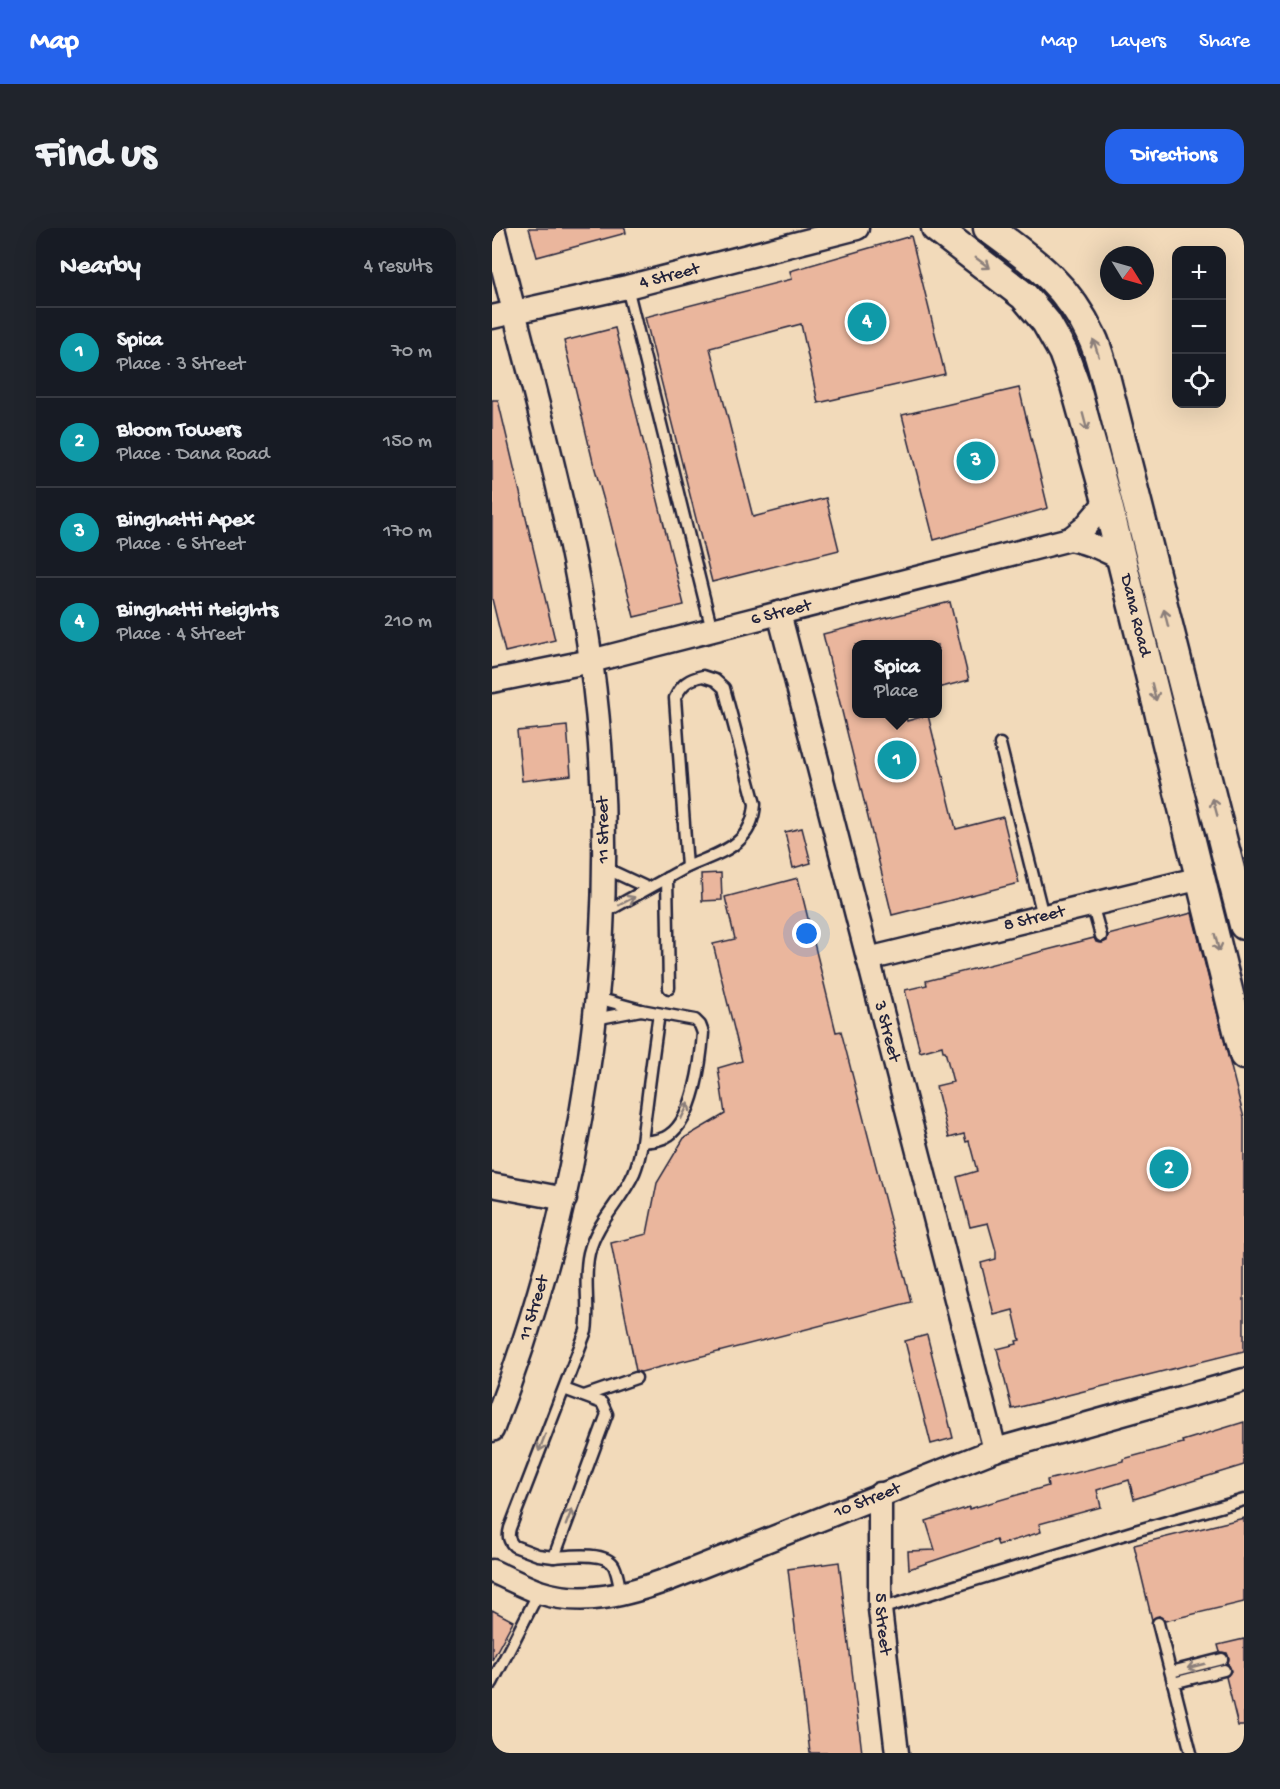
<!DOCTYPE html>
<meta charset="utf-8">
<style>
:root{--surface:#171b24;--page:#20242c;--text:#f1f3f6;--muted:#9ea1a6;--line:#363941;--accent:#2563eb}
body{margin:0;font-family:"Gochi Hand",sans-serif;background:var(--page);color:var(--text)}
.controls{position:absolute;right:18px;top:18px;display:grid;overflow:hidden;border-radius:12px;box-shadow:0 6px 24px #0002}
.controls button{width:54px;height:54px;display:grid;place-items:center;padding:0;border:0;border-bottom:2px solid var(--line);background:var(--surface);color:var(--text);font:30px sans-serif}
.compass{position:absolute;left:608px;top:18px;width:54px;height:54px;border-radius:50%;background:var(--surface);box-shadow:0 6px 24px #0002;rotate:127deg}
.you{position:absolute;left:315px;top:706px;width:21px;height:21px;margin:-15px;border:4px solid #fff;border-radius:50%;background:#1a73e8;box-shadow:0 0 0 9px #1a73e833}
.badge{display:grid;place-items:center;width:39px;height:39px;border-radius:50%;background:var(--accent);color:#fff;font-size:20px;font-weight:700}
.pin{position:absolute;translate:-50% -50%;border:3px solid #fff;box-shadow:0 2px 6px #0006}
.popup{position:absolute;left:360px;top:412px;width:90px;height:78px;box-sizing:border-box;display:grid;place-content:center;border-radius:12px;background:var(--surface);filter:drop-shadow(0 2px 4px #0005);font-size:20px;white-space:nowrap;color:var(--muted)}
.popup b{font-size:22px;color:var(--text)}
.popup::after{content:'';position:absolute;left:50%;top:100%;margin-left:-12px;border:12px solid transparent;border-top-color:var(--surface)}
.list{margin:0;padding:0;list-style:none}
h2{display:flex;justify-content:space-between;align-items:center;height:78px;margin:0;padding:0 24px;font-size:26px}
h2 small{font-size:20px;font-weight:400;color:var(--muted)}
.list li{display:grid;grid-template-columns:39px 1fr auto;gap:18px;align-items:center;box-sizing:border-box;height:90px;padding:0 24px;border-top:2px solid var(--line)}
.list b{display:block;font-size:22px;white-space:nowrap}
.list p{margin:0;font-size:20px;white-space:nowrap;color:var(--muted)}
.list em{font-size:20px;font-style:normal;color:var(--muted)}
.icon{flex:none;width:33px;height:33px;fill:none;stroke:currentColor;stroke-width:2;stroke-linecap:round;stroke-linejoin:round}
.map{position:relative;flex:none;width:752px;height:1525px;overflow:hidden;border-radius:18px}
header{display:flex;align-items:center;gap:36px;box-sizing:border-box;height:84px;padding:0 30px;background:var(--accent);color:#fff}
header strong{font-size:28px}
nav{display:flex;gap:33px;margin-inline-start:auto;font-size:21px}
.intro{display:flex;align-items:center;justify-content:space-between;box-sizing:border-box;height:144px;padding:0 36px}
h1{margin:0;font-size:42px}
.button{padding:15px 27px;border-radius:18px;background:var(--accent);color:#fff;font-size:21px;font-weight:700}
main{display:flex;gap:36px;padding:0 36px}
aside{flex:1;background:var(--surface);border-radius:18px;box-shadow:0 6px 24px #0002}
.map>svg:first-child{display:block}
.building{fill:#eab69d;stroke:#22223b;stroke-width:1.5}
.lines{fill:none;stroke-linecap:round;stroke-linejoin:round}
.service-casing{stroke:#22223b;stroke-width:15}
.minor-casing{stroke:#22223b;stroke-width:27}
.tertiary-casing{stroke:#22223b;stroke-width:33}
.service{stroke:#f2daba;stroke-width:10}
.minor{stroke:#f2daba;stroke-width:22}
.tertiary{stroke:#f2daba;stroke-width:28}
.oneway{stroke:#8a7e7a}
.labels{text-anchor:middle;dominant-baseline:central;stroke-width:5;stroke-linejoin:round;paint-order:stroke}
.street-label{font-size:18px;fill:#22223b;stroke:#f2daba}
</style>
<header>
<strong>Map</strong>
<nav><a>Map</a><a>Layers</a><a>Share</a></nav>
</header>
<div class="intro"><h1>Find us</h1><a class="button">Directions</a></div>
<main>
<aside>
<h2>Nearby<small>4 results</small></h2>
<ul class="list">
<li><span class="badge" style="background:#0f9aa8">1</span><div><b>Spica</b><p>Place · 3 Street</p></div><em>70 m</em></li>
<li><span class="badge" style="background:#0f9aa8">2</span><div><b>Bloom Towers</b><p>Place · Dana Road</p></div><em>150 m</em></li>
<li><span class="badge" style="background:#0f9aa8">3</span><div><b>Binghatti Apex</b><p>Place · 6 Street</p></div><em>170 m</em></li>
<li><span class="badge" style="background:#0f9aa8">4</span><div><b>Binghatti Heights</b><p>Place · 4 Street</p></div><em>210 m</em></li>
</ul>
</aside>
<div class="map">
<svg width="752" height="1525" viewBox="0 0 752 1525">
<rect width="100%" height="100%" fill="#f2daba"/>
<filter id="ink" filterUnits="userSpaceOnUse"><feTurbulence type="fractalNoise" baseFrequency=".0167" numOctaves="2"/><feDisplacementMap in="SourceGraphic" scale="12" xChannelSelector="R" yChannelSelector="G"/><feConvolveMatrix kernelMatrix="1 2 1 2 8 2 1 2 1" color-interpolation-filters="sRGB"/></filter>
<g filter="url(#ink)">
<g class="building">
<path d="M 37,0 L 133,0 L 134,5 L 45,29 Z"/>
<path d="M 419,8 L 453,146 L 326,175 L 309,96 L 218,120 L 261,289 L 334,270 L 347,322 L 220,354 L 153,89 L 300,51 L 298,43 Z"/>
<path d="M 123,100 L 192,377 L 142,389 L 115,280 L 114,280 L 101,234 L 72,113 Z"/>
<path d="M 527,160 L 556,280 L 442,312 L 410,187 Z"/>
<path d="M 0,172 L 6,172 L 63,412 L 13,424 L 0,371 Z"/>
<path d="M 458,374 L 477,452 L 446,460 L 446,417 L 364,417 L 364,486 L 413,486 L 415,493 L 436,487 L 464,601 L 511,589 L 527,655 L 400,687 L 331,406 Z"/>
<path d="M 75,498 L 79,547 L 30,553 L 25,503 Z"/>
<path d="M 310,600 L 319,635 L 301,640 L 293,604 Z"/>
<path d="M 229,645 L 230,672 L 210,673 L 209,646 Z"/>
<path d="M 306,650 L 344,804 L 349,803 L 419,1074 L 149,1144 L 144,1143 L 119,1015 L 155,1006 L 165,955 L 192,910 L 233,886 L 226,840 L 250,833 L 221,716 L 243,711 L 233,669 Z"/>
<path d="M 700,685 L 752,890 L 752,1123 L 520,1181 L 505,1121 L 525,1116 L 524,1113 L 528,1112 L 521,1082 L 502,1087 L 489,1035 L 504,1031 L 504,1023 L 496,995 L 478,999 L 465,949 L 485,943 L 477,913 L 474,914 L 472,906 L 457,910 L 444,858 L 461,854 L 453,823 L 451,823 L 450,818 L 428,824 L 413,762 L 435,757 L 434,753 L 602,710 L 604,714 L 610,715 L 615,713 L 616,707 Z"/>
<path d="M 435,1107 L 461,1210 L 439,1216 L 413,1113 Z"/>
<path d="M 752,1194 L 752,1237 L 642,1271 L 637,1252 L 605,1262 L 609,1279 L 547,1296 L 549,1304 L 506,1317 L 504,1312 L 417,1341 L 416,1323 L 443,1322 L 434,1293 L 477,1279 L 477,1281 L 556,1258 L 555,1252 L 631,1233 L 631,1231 L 691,1215 L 690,1213 Z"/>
<path d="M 752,1290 L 752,1374 L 673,1393 L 667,1388 L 660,1392 L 642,1317 Z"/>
<path d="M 347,1334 L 370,1525 L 318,1525 L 296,1341 Z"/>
<path d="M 0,1382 L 21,1393 L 0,1432 Z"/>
<path d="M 752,1411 L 752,1498 L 746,1498 L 734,1449 L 739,1443 L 736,1436 L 737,1430 L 735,1425 L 728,1424 L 726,1417 Z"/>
</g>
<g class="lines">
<defs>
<g id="service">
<path d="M 135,59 L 220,402"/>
<path d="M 211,448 L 223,452 L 232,460 L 263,576 C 260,618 229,624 195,639 L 183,470 C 190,456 196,451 211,448 Z"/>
<path d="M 508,516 L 551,688"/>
<path d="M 113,640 L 156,660"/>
<path d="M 175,650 L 177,760"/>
<path d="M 600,676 L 609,708"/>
<path d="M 112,685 L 195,639"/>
<path d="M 105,770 L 149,782 L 203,792 L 208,797 L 211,805 C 209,833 202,890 177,907 C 169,913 159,913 150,914"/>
<path d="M 103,791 L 149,782"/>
<path d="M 72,1161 L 110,1175 L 115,1186 L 62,1329 L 46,1327 L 22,1318 C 16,1312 16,1307 18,1300 L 94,1103 C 98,1077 91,1051 97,1025 C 105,993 129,974 142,945 C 150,926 151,903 154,882 C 158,850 162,818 167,786"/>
<path d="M 92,1168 L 144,1150"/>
<path d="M 62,1329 C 77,1328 114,1323 122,1338 C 126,1346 127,1357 129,1366"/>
<path d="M 388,1381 L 643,1303 L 752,1272"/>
<path d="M 666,1395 L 699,1525"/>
<path d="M 679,1444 L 730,1431"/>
<path d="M 0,1455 L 47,1364"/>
<path d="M 681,1455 L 732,1442"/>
</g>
<g id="minor">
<path id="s1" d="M 0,89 L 135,59 L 365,0"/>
<path d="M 578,311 L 592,300 L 615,273"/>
<path id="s2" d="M 287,385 L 503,1222"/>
<path id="s3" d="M 0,453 L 99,433 L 578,311 C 598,315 613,321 630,332"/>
<path id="s4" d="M 376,731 L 709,650"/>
<path d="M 0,957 L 73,971"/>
<path id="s5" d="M 0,1202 C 95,959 135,692 99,433 C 79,286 36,144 1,0"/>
<path id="s6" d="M 388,1266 L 388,1381 L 405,1525"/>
<path id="s7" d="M 0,1343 C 16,1350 31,1358 47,1364 C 92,1379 137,1366 180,1350 L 503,1222 L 752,1152"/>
</g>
<g id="tertiary">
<path id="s8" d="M 444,0 L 532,68 L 554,94 L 571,124 L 583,157 L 615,273 L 752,827"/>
<path d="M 496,0 C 541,33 575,56 600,109 C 606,121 609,135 613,148 L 752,697"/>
</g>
</defs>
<use href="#service" class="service-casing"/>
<use href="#minor" class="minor-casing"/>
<use href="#tertiary" class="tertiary-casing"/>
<use href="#service" class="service"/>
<use href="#minor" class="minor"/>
<use href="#tertiary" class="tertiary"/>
</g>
<defs><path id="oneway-shaft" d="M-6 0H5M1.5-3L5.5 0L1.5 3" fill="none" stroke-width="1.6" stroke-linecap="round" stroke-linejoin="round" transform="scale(1.5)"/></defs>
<g class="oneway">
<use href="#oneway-shaft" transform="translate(491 35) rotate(36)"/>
<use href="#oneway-shaft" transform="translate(604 120) rotate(-108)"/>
<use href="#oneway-shaft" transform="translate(593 194) rotate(75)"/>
<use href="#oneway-shaft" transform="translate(674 390) rotate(-104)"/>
<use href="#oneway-shaft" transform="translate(662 464) rotate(76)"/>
<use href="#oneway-shaft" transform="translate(723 579) rotate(-105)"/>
<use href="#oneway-shaft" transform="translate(135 673) rotate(-28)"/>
<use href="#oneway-shaft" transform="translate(725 715) rotate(76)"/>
<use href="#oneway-shaft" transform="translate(193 883) rotate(-64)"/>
<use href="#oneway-shaft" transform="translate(50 1215) rotate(111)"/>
<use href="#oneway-shaft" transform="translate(77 1289) rotate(-69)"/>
<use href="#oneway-shaft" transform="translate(704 1438) rotate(166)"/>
</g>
</g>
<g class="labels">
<g class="street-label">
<text stroke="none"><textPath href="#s1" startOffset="182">4 Street</textPath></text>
<text stroke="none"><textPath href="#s3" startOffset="297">6 Street</textPath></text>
<text stroke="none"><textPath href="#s8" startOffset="453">Dana Road</textPath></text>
<text transform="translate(112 602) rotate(-91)">11 Street</text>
<text stroke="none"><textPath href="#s4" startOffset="171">8 Street</textPath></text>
<text stroke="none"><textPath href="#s2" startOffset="432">3 Street</textPath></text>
<text stroke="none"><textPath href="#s5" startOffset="129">11 Street</textPath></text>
<text stroke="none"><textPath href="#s7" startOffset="398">10 Street</textPath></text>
<text stroke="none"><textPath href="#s6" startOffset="130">5 Street</textPath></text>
</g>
</g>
</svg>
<div class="controls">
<button>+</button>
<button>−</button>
<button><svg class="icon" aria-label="locate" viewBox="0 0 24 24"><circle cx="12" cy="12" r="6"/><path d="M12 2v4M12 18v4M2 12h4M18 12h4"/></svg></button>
</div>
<svg class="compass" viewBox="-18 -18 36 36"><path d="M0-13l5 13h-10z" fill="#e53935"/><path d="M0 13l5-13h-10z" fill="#9ea1a6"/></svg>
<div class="you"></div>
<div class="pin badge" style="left:405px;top:532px;background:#0f9aa8">1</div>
<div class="popup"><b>Spica</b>Place</div>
<div class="pin badge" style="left:677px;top:941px;background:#0f9aa8">2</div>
<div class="pin badge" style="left:484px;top:233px;background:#0f9aa8">3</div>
<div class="pin badge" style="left:375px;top:94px;background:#0f9aa8">4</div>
</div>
</main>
